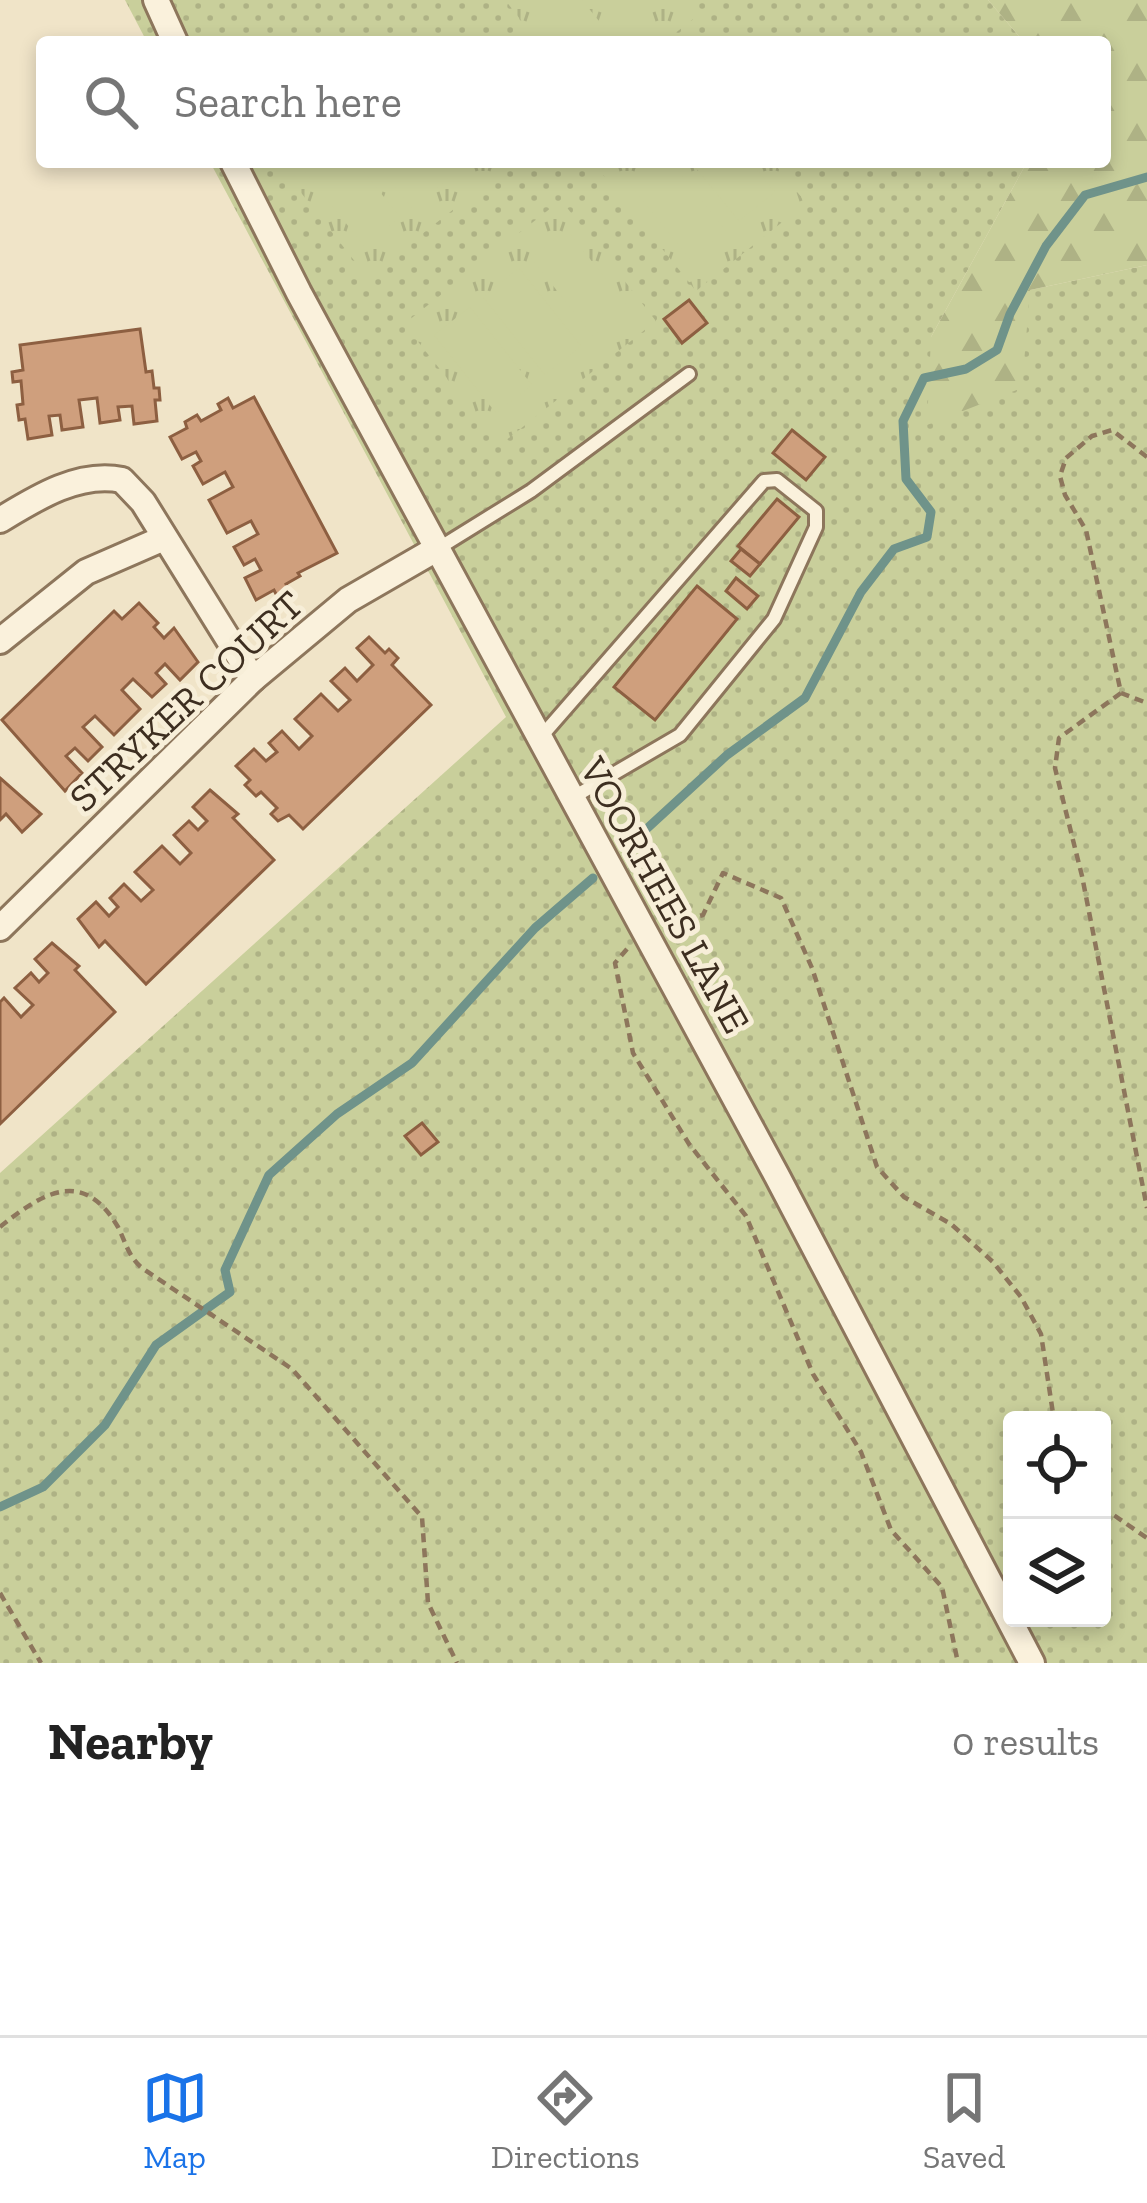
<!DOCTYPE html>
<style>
:root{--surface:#fff;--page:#f6f6f6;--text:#222;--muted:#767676;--line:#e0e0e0;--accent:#1a73e8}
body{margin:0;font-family:"Zilla Slab",serif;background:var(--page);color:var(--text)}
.controls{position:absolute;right:36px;bottom:36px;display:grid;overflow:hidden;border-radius:12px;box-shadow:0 6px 18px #0003}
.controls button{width:108px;height:108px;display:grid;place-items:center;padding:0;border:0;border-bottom:3px solid var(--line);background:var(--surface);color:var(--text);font:60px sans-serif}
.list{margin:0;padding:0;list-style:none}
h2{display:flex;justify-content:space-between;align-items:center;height:156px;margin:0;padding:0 48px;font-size:51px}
h2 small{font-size:39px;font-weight:400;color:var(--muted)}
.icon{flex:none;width:66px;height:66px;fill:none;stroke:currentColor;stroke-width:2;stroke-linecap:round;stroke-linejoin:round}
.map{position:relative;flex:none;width:1147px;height:1663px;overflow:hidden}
.search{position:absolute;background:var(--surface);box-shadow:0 6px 18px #0003;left:36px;right:36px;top:36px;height:132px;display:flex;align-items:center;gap:30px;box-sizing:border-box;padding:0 42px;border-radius:12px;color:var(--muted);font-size:45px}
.sheet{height:372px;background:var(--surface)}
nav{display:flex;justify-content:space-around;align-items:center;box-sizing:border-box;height:168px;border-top:3px solid var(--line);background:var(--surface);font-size:33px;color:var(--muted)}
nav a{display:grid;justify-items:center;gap:6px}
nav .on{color:var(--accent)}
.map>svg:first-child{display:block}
.grass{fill:url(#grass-dots);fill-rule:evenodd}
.forest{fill:url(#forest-firs)}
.park{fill:url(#park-tufts)}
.garden{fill:#c9cf9b}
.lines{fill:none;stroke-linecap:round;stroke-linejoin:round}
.stream{stroke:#6f938a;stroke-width:9}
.building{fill:#cf9f7d;stroke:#8d5f41;stroke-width:3}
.lane-casing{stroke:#8d765c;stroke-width:18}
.street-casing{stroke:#8d765c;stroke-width:30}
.path{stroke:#8d765c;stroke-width:4.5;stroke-dasharray:9 6;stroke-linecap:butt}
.lane{stroke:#faf1dc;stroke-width:12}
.street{stroke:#faf1dc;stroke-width:24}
.labels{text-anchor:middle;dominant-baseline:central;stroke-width:10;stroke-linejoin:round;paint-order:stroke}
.street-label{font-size:39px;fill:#3d2e20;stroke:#f7eed8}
</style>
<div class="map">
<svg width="1147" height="1663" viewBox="0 0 1147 1663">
<defs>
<pattern id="grass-dots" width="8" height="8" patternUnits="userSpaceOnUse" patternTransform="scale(3)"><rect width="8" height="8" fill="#c9cf9b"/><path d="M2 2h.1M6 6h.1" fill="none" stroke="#aeb285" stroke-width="1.8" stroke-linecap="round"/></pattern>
<pattern id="forest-firs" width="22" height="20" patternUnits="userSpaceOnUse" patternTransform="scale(3)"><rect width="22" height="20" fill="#c9cf9b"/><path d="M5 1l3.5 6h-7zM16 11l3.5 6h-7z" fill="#aeb285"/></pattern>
<pattern id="park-tufts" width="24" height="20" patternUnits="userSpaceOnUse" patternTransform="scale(3)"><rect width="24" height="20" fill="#c9cf9b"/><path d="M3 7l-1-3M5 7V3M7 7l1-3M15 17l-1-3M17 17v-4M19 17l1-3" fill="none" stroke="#aeb285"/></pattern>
</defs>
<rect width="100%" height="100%" fill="#f0e4c8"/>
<g class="grass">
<path d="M 125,0 L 988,0 L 1024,42 L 147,42 Z"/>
<path d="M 210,162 L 1027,162 L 931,337 L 1030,290 L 1147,265 L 1147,1663 L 0,1663 L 0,1173 L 506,717 ZM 1012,1420 L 1102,1420 L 1102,1618 L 1012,1618 Z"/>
</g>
<path class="forest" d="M 988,0 L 1147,0 L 1147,265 L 1030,290 L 1022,388 L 927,425 L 931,337 L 1027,162 L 1105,162 L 1105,42 L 1024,42 Z"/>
<g class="park">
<path d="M 505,0 L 684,0 L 697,16 L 664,42 L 538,42 Z"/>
<path d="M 277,162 L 514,162 L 367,277 Z"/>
<path d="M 611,162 L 773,162 L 806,203 L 696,291 L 600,171 Z"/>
<path d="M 561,200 L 656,321 L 500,445 L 404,324 Z"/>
</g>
<g class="garden">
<path d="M 523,0 L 582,0 L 616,42 L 557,42 Z"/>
<path d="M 310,162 L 356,162 L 400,217 L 364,246 L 302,168 Z"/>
<path d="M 375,162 L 434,162 L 448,179 L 412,208 Z"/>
<path d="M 652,162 L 671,162 L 726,231 L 690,259 L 627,181 Z"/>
<path d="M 691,162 L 750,162 L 775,192 L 739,221 Z"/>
<path d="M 567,230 L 629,308 L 593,336 L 531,258 Z"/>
<path d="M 519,268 L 581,346 L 545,375 L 483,297 Z"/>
<path d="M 470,307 L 532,385 L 496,413 L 434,335 Z"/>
</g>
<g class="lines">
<g class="stream">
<path d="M 629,845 L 727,755 L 805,698 L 861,592 L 894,549 L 927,537 L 931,512 L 906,479 L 903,421 L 924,378 L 966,369 L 997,350 L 1010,314 L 1046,246 L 1085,195 L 1147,177"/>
<path d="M 0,1507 L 43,1487 L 105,1425 L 156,1345 L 230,1292 L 225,1270 L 269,1175 L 337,1114 L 412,1063 L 535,928 L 593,878"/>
</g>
</g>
<g class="building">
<path d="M 689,300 L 707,323 L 682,343 L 664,319 Z"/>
<path d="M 140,329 L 146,372 L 152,371 L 154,388 L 159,388 L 160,400 L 155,400 L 157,421 L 134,424 L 132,406 L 118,407 L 120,420 L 100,423 L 97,398 L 79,400 L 83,427 L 62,430 L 60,415 L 49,416 L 52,435 L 28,439 L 25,419 L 19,420 L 17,405 L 23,404 L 21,381 L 13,382 L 12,372 L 23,370 L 20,345 Z"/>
<path d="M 254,397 L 337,553 L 298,573 L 300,576 L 286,584 L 289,590 L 277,596 L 274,590 L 256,600 L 245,578 L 261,570 L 255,559 L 244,565 L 234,547 L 258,534 L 251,521 L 227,533 L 209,500 L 233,487 L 225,472 L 203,484 L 193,466 L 201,461 L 196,452 L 182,459 L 170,437 L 187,428 L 185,422 L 197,415 L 201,421 L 221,410 L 218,404 L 228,398 L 233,408 Z"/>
<path d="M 792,430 L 825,457 L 806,480 L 773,453 Z"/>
<path d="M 777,499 L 799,517 L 760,564 L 738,546 Z"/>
<path d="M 741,549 L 760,564 L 750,576 L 731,561 Z"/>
<path d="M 736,578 L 758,596 L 747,609 L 726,591 Z"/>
<path d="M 697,586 L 737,619 L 655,720 L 614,687 Z"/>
<path d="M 139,603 L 158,623 L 154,627 L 164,638 L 174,628 L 198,662 L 180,680 L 165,664 L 156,673 L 166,684 L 152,697 L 133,679 L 122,690 L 140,709 L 114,735 L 95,716 L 83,727 L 102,747 L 88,761 L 75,748 L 66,756 L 82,773 L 65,791 L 2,720 L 114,611 L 122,619 Z"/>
<path d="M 369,637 L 385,653 L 389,649 L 398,658 L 392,665 L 431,705 L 303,829 L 289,815 L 278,821 L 271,814 L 277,808 L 261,792 L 256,796 L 245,785 L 250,780 L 236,766 L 254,749 L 266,761 L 277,752 L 269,743 L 282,731 L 299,749 L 312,736 L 295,719 L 321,694 L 338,711 L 350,700 L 331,681 L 345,668 L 357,681 L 373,665 L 357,648 Z"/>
<path d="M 0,778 L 41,814 L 22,832 L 6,814 L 0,820 Z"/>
<path d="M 210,790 L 238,814 L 233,818 L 274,860 L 146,984 L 105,941 L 99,947 L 78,919 L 96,902 L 109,916 L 118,907 L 110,898 L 124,884 L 141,901 L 153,890 L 135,872 L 162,846 L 180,864 L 191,853 L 174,835 L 189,821 L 198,830 L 207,821 L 193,807 Z"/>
<path d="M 52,943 L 79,966 L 75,970 L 115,1012 L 0,1124 L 0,1002 L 4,998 L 21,1017 L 33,1005 L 15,988 L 31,973 L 39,982 L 48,973 L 35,959 Z"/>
<path d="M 422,1123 L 438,1142 L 421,1155 L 405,1136 Z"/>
</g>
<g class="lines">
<defs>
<g id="lane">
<path d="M 439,548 L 531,491 L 689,374"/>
<path d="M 540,738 L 764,481 L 777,480 L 816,511 L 816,527 L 774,619 L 680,735 L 572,798"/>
</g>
<g id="street">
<path d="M 156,0 L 175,42"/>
<path d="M 233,162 L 299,293 L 777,1176 L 1032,1663"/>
<path d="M 0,520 C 36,498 79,471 122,480 L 143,502 L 253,679"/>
<path d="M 0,641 L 86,572 L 164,538"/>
<path d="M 0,928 L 253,679 L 348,600 L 438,548"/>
</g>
</defs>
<use href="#lane" class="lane-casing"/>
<use href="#street" class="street-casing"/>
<g class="path">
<path d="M 1147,457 L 1112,430 L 1092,436 L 1066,458 L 1060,476 L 1065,495 L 1086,530 L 1121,693 L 1147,703"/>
<path d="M 1121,693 L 1059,738 L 1055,768 L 1082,876 L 1147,1208"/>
<path d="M 671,923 L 703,915 L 723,873 L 781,898 L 812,968 L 877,1167 L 904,1197 L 951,1224 L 993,1262 L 1021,1297 L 1041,1334 L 1054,1420"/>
<path d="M 627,949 L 615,963 L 633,1053 L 689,1144 L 746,1216 L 813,1374 L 861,1452 L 891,1530 L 942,1587 L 958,1663"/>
<path d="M 0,1227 C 42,1193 83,1167 118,1227 C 126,1243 128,1256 142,1268 L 292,1369 L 422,1517 L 428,1603 L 457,1663"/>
<path d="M 1102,1507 L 1147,1538"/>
<path d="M 0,1593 L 41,1663"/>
</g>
<use href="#lane" class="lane"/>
<use href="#street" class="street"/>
</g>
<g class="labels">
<g class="street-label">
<text transform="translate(186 701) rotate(-43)">STRYKER COURT</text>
<text transform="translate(665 895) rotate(61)">VOORHEES LANE</text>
</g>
</g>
</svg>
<div class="controls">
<button><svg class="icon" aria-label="locate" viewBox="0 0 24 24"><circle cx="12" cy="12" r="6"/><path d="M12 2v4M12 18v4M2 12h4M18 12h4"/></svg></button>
<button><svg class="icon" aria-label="layers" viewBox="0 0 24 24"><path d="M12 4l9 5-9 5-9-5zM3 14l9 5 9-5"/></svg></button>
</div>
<div class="search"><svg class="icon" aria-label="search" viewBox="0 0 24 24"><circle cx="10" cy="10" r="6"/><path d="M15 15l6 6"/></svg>Search here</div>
</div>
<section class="sheet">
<h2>Nearby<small>0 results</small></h2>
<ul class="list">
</ul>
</section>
<nav>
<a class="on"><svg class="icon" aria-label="map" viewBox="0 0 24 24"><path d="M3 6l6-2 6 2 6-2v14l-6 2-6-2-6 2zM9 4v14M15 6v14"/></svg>Map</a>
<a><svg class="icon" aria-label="directions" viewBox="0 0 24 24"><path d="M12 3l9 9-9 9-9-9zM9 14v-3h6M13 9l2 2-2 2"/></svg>Directions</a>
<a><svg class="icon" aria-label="saved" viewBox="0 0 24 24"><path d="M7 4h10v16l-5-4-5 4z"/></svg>Saved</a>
</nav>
